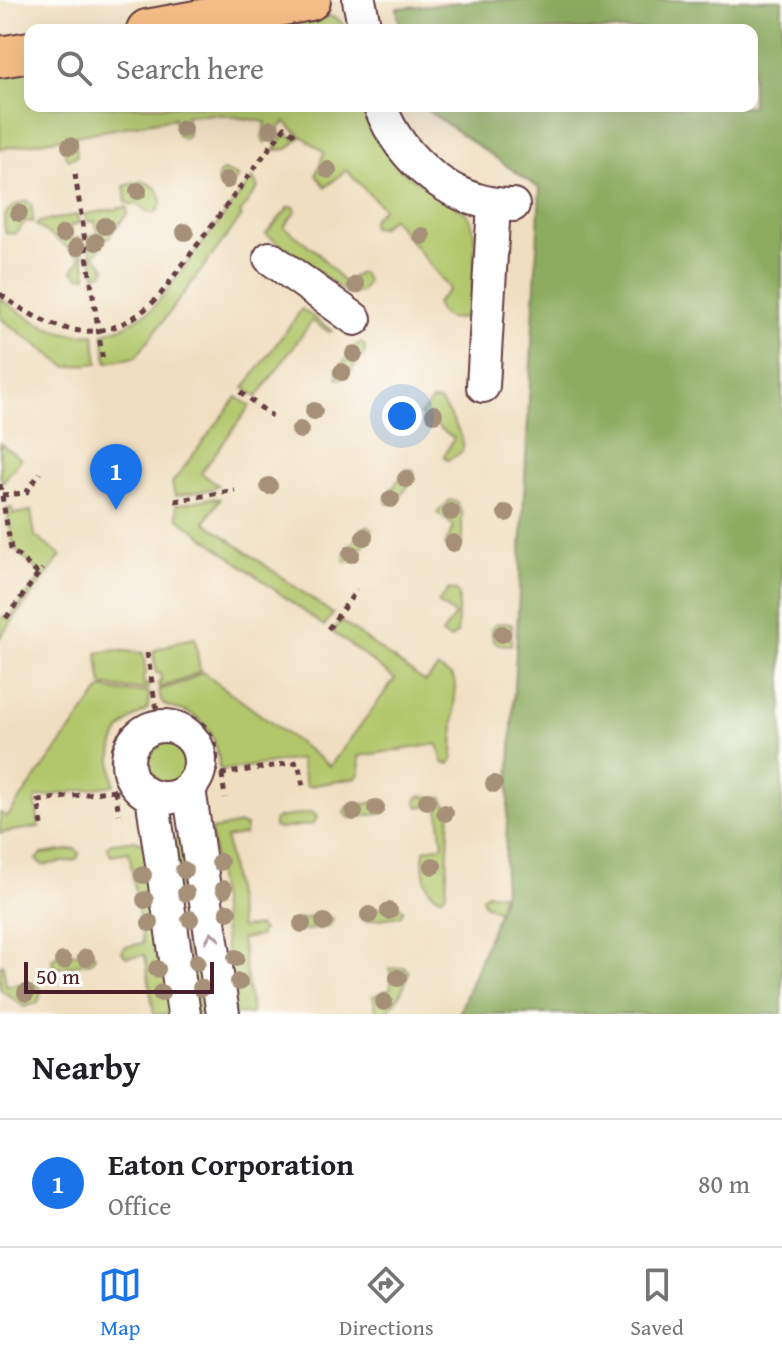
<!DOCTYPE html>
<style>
:root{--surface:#fff;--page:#f2f2f2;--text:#202124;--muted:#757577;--line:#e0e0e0;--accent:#1a73e8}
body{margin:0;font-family:"Gentium Book Plus",serif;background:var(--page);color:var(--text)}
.scale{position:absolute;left:24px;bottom:20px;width:190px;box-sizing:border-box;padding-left:8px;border:4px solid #4a1f2b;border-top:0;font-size:22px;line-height:28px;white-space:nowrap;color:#4a1f2b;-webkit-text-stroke:6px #fdfcf7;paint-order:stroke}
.you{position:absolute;left:402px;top:416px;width:28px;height:28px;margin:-20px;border:6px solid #fff;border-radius:50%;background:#1a73e8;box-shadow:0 0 0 12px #1a73e833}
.badge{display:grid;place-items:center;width:52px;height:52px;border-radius:50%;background:var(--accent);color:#fff;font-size:26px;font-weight:700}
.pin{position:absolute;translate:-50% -66px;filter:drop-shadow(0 2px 4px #0008)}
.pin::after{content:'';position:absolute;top:42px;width:28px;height:24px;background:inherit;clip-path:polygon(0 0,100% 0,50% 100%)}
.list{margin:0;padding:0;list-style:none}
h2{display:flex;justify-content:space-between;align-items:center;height:104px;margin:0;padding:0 32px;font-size:34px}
h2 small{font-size:26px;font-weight:400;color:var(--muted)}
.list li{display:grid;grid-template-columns:52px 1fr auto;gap:24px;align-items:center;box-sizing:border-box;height:128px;padding:0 32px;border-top:2px solid var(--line)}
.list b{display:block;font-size:30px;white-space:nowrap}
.list p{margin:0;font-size:26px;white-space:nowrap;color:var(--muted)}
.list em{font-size:26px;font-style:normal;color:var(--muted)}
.icon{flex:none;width:44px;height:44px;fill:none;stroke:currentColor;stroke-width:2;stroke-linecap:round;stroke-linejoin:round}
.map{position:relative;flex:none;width:782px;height:1014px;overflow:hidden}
.search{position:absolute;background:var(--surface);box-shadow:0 8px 32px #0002;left:24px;right:24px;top:24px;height:88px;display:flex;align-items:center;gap:20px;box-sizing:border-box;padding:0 28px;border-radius:16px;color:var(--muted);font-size:30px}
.sheet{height:232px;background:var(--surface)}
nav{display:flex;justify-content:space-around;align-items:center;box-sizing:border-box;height:112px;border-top:2px solid var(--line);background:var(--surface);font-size:22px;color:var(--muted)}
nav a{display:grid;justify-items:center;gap:4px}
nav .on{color:var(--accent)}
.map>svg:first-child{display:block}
.green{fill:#b2c76c;stroke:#7e734c;stroke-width:2}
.forest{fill:#8dac60;stroke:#6c6646;stroke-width:2}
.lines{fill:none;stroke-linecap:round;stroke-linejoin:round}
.minor-casing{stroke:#633c41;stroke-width:36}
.major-casing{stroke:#633c41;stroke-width:44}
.path{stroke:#633c41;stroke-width:5;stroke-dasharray:6 6;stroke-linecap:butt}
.minor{stroke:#fff;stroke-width:32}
.major{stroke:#f6be87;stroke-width:40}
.tree{fill:#a69078}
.oneway{stroke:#ae9aa0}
</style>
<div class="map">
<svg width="782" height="1014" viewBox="0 0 782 1014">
<rect width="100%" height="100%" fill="#fdfcf7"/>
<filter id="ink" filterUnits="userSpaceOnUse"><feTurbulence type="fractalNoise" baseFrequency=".0125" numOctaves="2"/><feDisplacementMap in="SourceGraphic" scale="16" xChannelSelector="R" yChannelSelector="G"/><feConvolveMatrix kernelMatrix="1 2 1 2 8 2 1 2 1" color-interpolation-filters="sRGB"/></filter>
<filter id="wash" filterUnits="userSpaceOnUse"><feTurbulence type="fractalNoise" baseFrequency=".006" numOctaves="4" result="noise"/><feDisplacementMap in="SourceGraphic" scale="32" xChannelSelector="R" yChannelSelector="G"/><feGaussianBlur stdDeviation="1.8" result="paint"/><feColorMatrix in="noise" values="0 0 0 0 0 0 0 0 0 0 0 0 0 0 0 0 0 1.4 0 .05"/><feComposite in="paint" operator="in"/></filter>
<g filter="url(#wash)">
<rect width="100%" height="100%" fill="#f0dec0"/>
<g class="green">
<path d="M 321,12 L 339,20 L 348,30 L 226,30 Z"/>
<path d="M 30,66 L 30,106 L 365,106 L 394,162 L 404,172 L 468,215 C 481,235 472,279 471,303 L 468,314 C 457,323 438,319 436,303 L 450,289 L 392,218 L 380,228 L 372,227 L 371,221 L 383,208 L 346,170 L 326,187 L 316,175 L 324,152 L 302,136 L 288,149 L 275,150 L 285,133 L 294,139 L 299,134 L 285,122 L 265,144 L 262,138 L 266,122 L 216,114 L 186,116 L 188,134 L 184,139 L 178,136 L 174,118 L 75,136 L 77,156 L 69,159 L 66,157 L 62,138 L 0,149 L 0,71 Z"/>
<path d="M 223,171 L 238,177 L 227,192 L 217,182 L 219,174 Z"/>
<path d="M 253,178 L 258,188 L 240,213 L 242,216 L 136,357 L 107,362 L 103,333 L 125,326 L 152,309 Z"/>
<path d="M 141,181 C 158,185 168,198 156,213 L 149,213 L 136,203 L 132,205 L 126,202 L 124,186 Z"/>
<path d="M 27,201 L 32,206 L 33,222 L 26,221 L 15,234 L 6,233 C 0,214 9,205 27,201 Z"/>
<path d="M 127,207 L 128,213 L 94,255 L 106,268 L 103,273 L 95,275 L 88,236 L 98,234 L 95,221 L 86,222 L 85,214 Z"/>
<path d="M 289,207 L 294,207 L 296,211 L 284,227 L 316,251 L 344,283 L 359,273 L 363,274 L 367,281 C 364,291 357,296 347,293 L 266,234 Z"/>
<path d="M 77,215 L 79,223 L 70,226 L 72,239 L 81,238 L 87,276 L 80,277 L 73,271 L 81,257 L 36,225 L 39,222 Z"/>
<path d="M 0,298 C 27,318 59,339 94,334 L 98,363 L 67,367 L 0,318 Z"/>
<path d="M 302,309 L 332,331 L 329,332 L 312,321 L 257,397 L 244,388 Z"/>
<path d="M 361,343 L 365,346 L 365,352 L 346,378 L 337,379 L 337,371 L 356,345 Z"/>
<path d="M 237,397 L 250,406 L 201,473 L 218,485 L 211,489 L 175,496 L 172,483 Z"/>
<path d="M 432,401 L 440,401 C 446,410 466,437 463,449 C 461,455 451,458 447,460 L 444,456 L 454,438 L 420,415 Z"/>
<path d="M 0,443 L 21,459 L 3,482 L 0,476 Z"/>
<path d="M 413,469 L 415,477 L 394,504 L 387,504 L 386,497 L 406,470 Z"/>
<path d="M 212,498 L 220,499 L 205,522 L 333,614 L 324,626 L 178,518 L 176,505 Z"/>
<path d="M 450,500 L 457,502 L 462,514 L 462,545 L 455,552 L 449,550 L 445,545 L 454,526 L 437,513 Z"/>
<path d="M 12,508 L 13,514 L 31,511 L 35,536 L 61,556 L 0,637 L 0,621 L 4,616 L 9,619 L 42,575 L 14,548 L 7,509 Z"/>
<path d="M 368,526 L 372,529 L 372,534 L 352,561 L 344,562 L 344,554 L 363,528 Z"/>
<path d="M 449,589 L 456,591 L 459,596 L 457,633 L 450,639 L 442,634 L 455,615 L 438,603 Z"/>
<path d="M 341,621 L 425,682 L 438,668 L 453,677 L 455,684 L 453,759 L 450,764 L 443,763 L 438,744 L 359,756 L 360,773 L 356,778 L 309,786 L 306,786 L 300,759 L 224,770 L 219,768 C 219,742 207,717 180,710 C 174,708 166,708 162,702 C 160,700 160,694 159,690 L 187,681 L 202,672 L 330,766 L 395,679 L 333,632 Z"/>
<path d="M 497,623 L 512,624 L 511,645 L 499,644 L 493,640 L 491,629 Z"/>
<path d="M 195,638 L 200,671 L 185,679 L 159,688 L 158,683 L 161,682 L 160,673 L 156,673 L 153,651 L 179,641 Z"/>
<path d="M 115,650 L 143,653 L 146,674 L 143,676 L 144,685 L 148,684 L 148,689 L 123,689 L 102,685 L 97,653 Z"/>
<path d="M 102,688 L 122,692 L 149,692 L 148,708 C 142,714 133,717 127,723 C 108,742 111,762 114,785 L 35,798 L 39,827 L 0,833 L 0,813 L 7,817 Z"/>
<circle cx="165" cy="762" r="23"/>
<path d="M 420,796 L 442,798 L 450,810 L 446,892 L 443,897 C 423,896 422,866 424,850 L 443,845 L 438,805 L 419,807 L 416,800 Z"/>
<path d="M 382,801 L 388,806 L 384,813 L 350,818 L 344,813 L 348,807 Z"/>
<path d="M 312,812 L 317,817 L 314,824 L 279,829 L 274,827 L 274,821 L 278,818 Z"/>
<path d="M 240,824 L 246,826 L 245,834 L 226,838 L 240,928 L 258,926 L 262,931 L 259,936 L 241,939 L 252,1014 L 234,1014 L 211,830 Z"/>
<path d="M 177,839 L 181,839 L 213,1014 L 194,1014 L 173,840 Z"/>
<path d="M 135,840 L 147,845 L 174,1014 L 154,1014 L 145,955 L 126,957 L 122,952 L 125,947 L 143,943 L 129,852 L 111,855 L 107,846 L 112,843 Z"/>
<path d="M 75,849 L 80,853 L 76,860 L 43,865 L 36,860 L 42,854 Z"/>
<path d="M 488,893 L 502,894 L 499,911 L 484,904 L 482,897 Z"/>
<path d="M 398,905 L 404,910 L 400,916 L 366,921 L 361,919 L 361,913 L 364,910 Z"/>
<path d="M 327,915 L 333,920 L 329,927 L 295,932 L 290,929 L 290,923 L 294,920 Z"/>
<path d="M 90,951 L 95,956 L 91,962 L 58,968 L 53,965 L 52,959 L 56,956 Z"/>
<path d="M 3,964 L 6,985 L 38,983 L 41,992 L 38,1003 L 24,1007 L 0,989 L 0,965 Z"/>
<path d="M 404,967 L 409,972 C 405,987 396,1003 385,1014 L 377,1014 L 373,996 L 391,989 L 390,969 Z"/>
</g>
<path class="forest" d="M 486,0 L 782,0 L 782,1014 L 459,1014 L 503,899 L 540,189 L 421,106 L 752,106 L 752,30 L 400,30 L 397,8 Z"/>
</g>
<g filter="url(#ink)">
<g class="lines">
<defs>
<g id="minor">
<path d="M 359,0 L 365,30"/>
<path d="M 380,106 C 401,161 453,205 513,205"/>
<path d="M 270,258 L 355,319"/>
<path d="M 483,386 L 494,205"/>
<circle cx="164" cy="762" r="36"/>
<path d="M 189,789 L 223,1014"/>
<path d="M 152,796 L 184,1014"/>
</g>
<g id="major">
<path d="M 147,30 L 310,0"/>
<path d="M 0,57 L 30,52"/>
</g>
</defs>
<use href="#minor" class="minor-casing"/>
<use href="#major" class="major-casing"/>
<g class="path">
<path d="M 75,174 L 103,362"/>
<path d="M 0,294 C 55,335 108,351 160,295 L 285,127 L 297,136"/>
<path d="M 240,392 L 272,416"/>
<path d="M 0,484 L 11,549 L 38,574"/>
<path d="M 2,495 L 26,493 L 40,473"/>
<path d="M 175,501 L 235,490"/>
<path d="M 6,618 L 42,569"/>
<path d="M 328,629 L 357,590"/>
<path d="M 147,653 L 153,688"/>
<path d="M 153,691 L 157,711"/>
<path d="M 222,774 L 225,798"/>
<path d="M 115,790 L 119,814"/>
<path d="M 42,825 L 38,801 L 115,790 L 119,787 C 79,697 234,684 215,772 L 222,774 L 298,762 L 303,786"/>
</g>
<use href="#minor" class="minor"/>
<use href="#major" class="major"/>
</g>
<g class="tree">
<circle cx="183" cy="129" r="9"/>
<circle cx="271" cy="129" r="9"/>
<circle cx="70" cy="146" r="9"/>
<circle cx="328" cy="170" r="9"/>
<circle cx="227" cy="180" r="9"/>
<circle cx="138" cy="191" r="9"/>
<circle cx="19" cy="213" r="9"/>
<circle cx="105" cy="226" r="9"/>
<circle cx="185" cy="232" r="9"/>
<circle cx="63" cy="234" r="9"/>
<circle cx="422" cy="236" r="9"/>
<circle cx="96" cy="242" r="9"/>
<circle cx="77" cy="247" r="9"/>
<circle cx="356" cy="285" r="9"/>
<circle cx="354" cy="354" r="9"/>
<circle cx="342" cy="372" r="9"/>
<circle cx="314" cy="411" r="9"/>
<circle cx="434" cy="414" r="9"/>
<circle cx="300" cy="430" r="9"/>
<circle cx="406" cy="479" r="9"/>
<circle cx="269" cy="486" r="9"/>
<circle cx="391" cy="499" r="9"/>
<circle cx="451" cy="512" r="9"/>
<circle cx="506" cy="513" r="9"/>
<circle cx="364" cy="537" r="9"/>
<circle cx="453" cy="543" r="9"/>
<circle cx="351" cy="554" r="9"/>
<circle cx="502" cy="634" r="9"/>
<circle cx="494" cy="784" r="9"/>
<circle cx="427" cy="801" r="9"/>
<circle cx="376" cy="808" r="9"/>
<circle cx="354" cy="812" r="9"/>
<circle cx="445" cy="813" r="9"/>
<circle cx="220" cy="862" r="9"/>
<circle cx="433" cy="866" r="9"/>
<circle cx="184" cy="870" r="9"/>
<circle cx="143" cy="875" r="9"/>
<circle cx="224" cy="889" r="9"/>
<circle cx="186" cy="893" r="9"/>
<circle cx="145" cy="900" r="9"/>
<circle cx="389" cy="911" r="9"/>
<circle cx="228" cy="912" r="9"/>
<circle cx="369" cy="915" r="9"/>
<circle cx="190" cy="919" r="9"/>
<circle cx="324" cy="922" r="9"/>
<circle cx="150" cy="923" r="9"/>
<circle cx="302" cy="924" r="9"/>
<circle cx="86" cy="958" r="9"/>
<circle cx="236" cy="958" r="9"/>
<circle cx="63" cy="961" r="9"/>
<circle cx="197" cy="962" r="9"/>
<circle cx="157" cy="969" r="9"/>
<circle cx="398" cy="978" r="9"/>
<circle cx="239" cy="982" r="9"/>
<circle cx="201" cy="988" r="9"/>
<circle cx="26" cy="993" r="9"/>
<circle cx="161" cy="993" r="9"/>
<circle cx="384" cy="1002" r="9"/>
</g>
<defs><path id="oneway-chevron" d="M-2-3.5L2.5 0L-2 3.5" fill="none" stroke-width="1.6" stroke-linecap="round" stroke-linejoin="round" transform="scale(2)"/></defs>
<use class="oneway" href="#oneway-chevron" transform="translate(212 937) rotate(-99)"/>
</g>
</svg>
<div class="scale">50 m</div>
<div class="you"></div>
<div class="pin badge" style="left:116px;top:510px">1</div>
<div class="search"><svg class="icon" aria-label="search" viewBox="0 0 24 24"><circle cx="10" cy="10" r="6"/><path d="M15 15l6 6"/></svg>Search here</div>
</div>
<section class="sheet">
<h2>Nearby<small></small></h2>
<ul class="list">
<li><span class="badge">1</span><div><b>Eaton Corporation</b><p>Office</p></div><em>80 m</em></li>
</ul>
</section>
<nav>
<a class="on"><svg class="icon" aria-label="map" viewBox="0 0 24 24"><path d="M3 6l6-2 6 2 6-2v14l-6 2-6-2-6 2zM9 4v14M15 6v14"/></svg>Map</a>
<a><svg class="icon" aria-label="directions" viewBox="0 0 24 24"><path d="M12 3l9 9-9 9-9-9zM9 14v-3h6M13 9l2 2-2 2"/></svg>Directions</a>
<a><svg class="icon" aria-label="saved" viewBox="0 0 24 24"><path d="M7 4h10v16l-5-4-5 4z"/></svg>Saved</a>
</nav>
